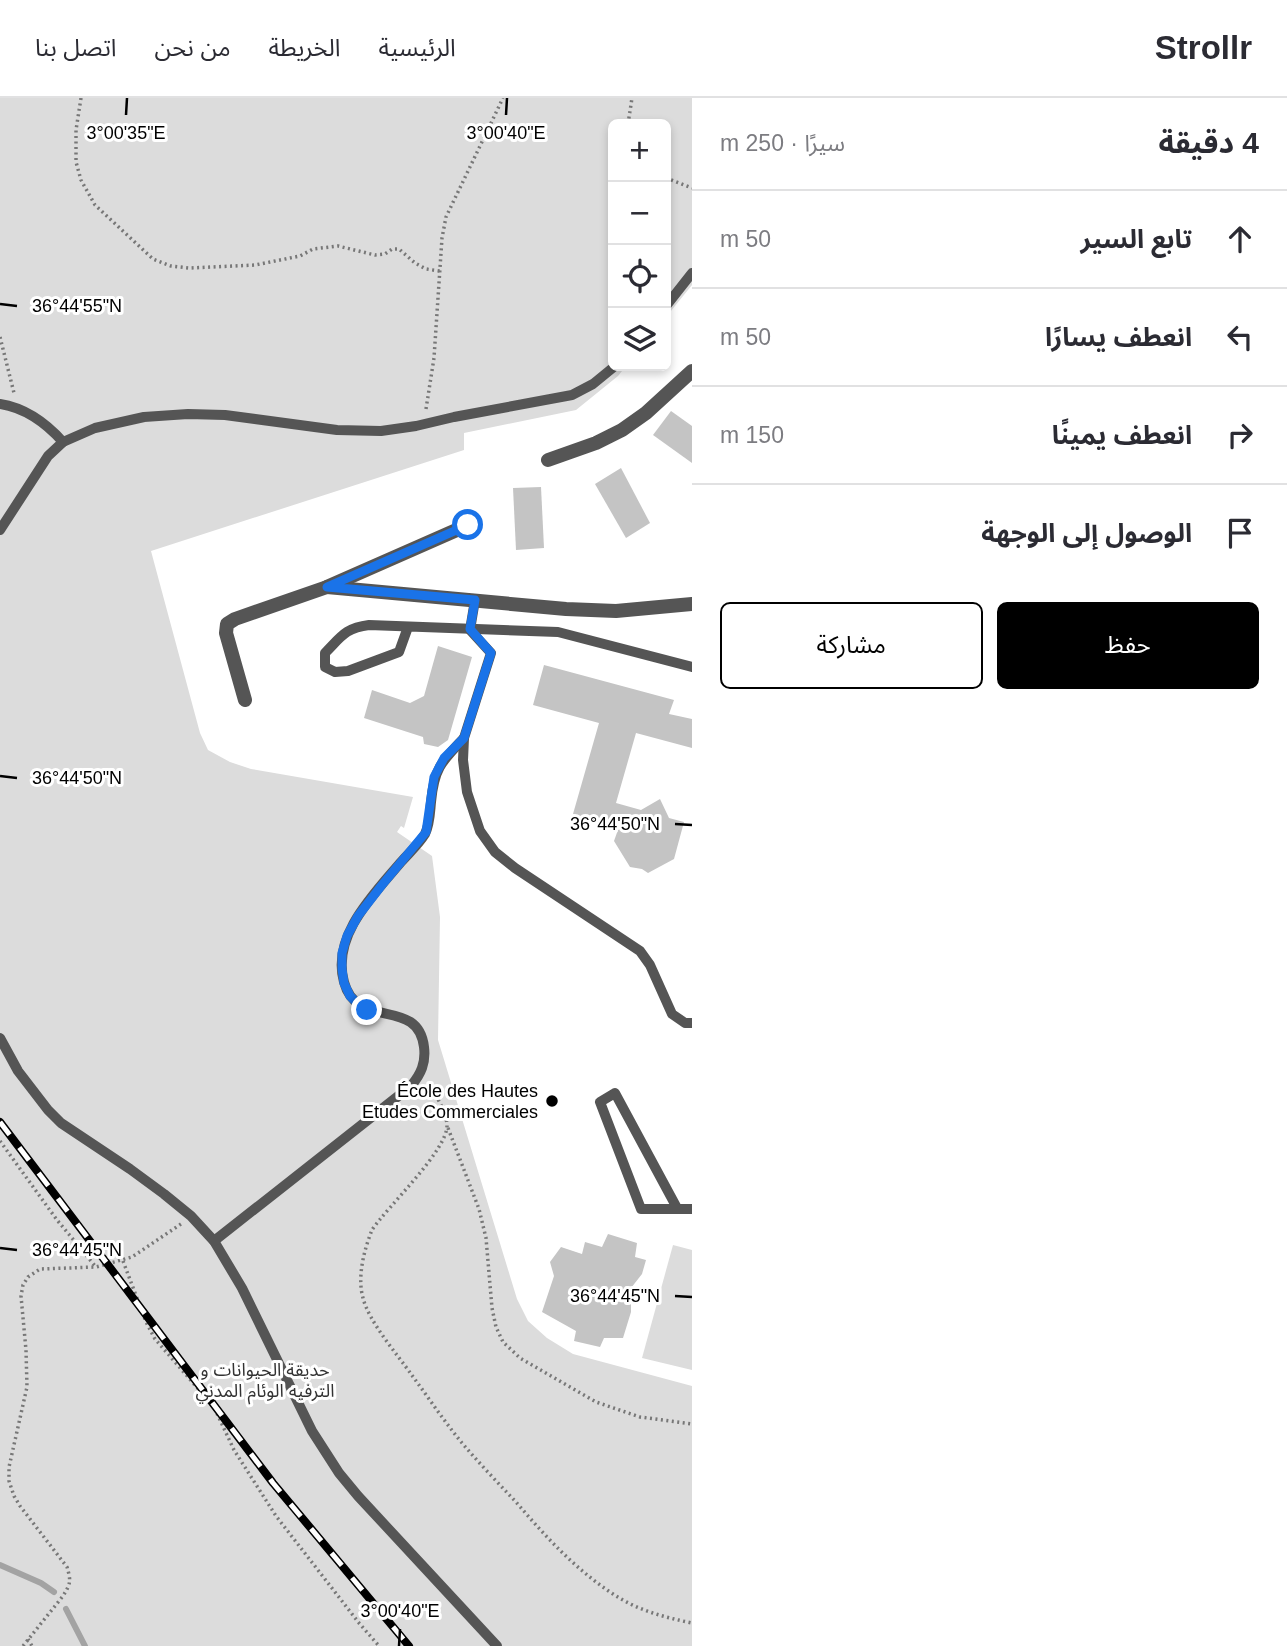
<!DOCTYPE html>
<html lang="ar">
<meta charset="utf-8">
<style>
:root{--surface:#fff;--page:#f7f7f7;--text:#2b2b33;--muted:#7c7c81;--line:#e1e1e2;--accent:#000}
body{margin:0;font-family:Helvetica,"Noto Sans Arabic",sans-serif;background:var(--page);color:var(--text);direction:rtl}
.controls{position:absolute;right:21px;top:21px;display:grid;overflow:hidden;border-radius:10px;box-shadow:0 4px 10px #0003}
.controls button{width:63px;height:63px;display:grid;place-items:center;padding:0;border:0;border-bottom:2px solid var(--line);background:var(--surface);color:var(--text);font:35px sans-serif}
.stop{position:absolute;width:21px;height:21px;margin:-16px;border:5px solid #1a73e8;border-radius:50%;background:#fff}
.stop.end{background:#1a73e8;border-color:#fff;box-shadow:0 2px 7px #0008}
.list{margin:0;padding:0;list-style:none}
h2{display:flex;justify-content:space-between;align-items:center;height:91px;margin:0;padding:0 28px;font-size:30px}
h2 small{font-size:23px;font-weight:400;color:var(--muted)}
.list li{display:grid;grid-template-columns:46px 1fr auto;gap:21px;align-items:center;box-sizing:border-box;height:98px;padding:0 28px;border-top:2px solid var(--line)}
.list b{display:block;font-size:26px;white-space:nowrap}
.list em{font-size:23px;font-style:normal;color:var(--muted)}
.actions{display:flex;gap:14px;padding:21px 28px}
.actions a{flex:1;padding:16px 0;border:2px solid var(--accent);border-radius:10px;text-align:center;font-size:24px;color:var(--accent)}
.actions .main{background:var(--accent);color:#fff}
.icon{flex:none;width:38px;height:38px;fill:none;stroke:currentColor;stroke-width:2;stroke-linecap:round;stroke-linejoin:round}
.map{position:relative;flex:none;width:692px;height:1548px;overflow:hidden;direction:ltr}
header{display:flex;align-items:center;gap:42px;box-sizing:border-box;height:98px;padding:0 35px;background:var(--surface);border-bottom:2px solid var(--line)}
header strong{font-size:33px}
nav{display:flex;gap:38px;margin-inline-start:auto;font-size:24px}
main{display:flex}
aside{flex:1;background:var(--surface)}
.map>svg:first-child{display:block}
.green{fill:#dcdcdc}
.lines{fill:none;stroke-linecap:round;stroke-linejoin:round}
.stream{stroke:#a3a3a3;stroke-width:6}
.building{fill:#c4c4c4}
.path{stroke:#777;stroke-width:3.5;stroke-dasharray:2 3.5;stroke-linecap:butt}
.service{stroke:#555;stroke-width:10}
.minor{stroke:#555;stroke-width:14}
.rail-casing{stroke:#000;stroke-width:8}
.rail{stroke:#fff;stroke-width:5;stroke-dasharray:16;stroke-linecap:butt}
.route{stroke:#1a73e8;stroke-width:9}
.ticks{fill:none;stroke:#000;stroke-width:2.5}
.poi-dot{fill:#000;stroke:#fff;stroke-width:2.5}
.labels{text-anchor:middle;dominant-baseline:central;stroke-width:6;stroke-linejoin:round;paint-order:stroke}
.poi-label{font-size:18px;fill:#000;stroke:#fff;text-anchor:end}
.park-label{font-size:18px;fill:#333;stroke:#fff}
.ticks-label{font-size:18px;text-anchor:middle;fill:#000;stroke:#fff;stroke-width:6;stroke-linejoin:round;paint-order:stroke}
</style>
<header>
<strong>Strollr</strong>
<nav><a>الرئيسية</a><a>الخريطة</a><a>من نحن</a><a>اتصل بنا</a></nav>
</header>
<main>
<aside>
<h2>4 دقيقة<small>سيرًا · 250 m</small></h2>
<ul class="list">
<li><svg class="icon" aria-label="ahead" viewBox="0 0 24 24"><path d="M12 20V5M6 11l6-6 6 6"/></svg><div><b>تابع السير</b></div><em>50 m</em></li>
<li><svg class="icon" aria-label="left" viewBox="0 0 24 24"><path d="M17 20v-9H6M10 6l-5 5 5 5"/></svg><div><b>انعطف يسارًا</b></div><em>50 m</em></li>
<li><svg class="icon" aria-label="right" viewBox="0 0 24 24"><path d="M7 20v-9h11M14 6l5 5-5 5"/></svg><div><b>انعطف يمينًا</b></div><em>150 m</em></li>
<li><svg class="icon" aria-label="arrive" viewBox="0 0 24 24"><path d="M6 21V4h12l-3 4 3 4H6"/></svg><div><b>الوصول إلى الوجهة</b></div></li>
</ul>
<div class="actions"><a class="main">حفظ</a><a>مشاركة</a></div>
</aside>
<div class="map">
<svg width="692" height="1548" viewBox="0 0 692 1548">
<rect width="100%" height="100%" fill="#fff"/>
<g class="green">
<path d="M 0,0 L 692,0 L 692,187 L 666,219 L 666,26 L 613,26 L 613,268 L 626,268 L 618,278 L 576,312 L 464,335 L 464,352 L 151,453 L 200,635 L 208,652 L 230,664 L 251,671 L 413,699 L 404,730 L 401,728 L 397,734 L 432,758 L 440,819 L 438,942 L 517,1201 L 528,1223 L 547,1240 L 573,1256 L 692,1288 L 692,1548 L 0,1548 Z"/>
<path d="M 673,1147 L 692,1152 L 692,1272 L 642,1260 Z"/>
</g>
<g class="lines">
<g class="stream">
<path d="M 0,1467 L 41,1485 L 54,1494"/>
<path d="M 66,1511 L 85,1548"/>
</g>
</g>
<g class="building">
<path d="M 671,313 L 692,328 L 692,365 L 653,337 Z"/>
<path d="M 621,370 L 650,425 L 626,440 L 595,386 Z"/>
<path d="M 541,389 L 544,450 L 516,452 L 513,390 Z"/>
<path d="M 438,548 L 472,559 L 448,642 L 438,649 L 424,646 L 423,639 L 364,620 L 372,592 L 410,605 L 424,598 Z"/>
<path d="M 544,567 L 674,602 L 669,616 L 692,621 L 692,650 L 636,635 L 616,705 L 641,712 L 660,701 L 669,720 L 684,724 L 674,761 L 648,775 L 642,771 L 630,769 L 614,743 L 619,729 L 573,716 L 599,625 L 533,607 Z"/>
<path d="M 608,1136 L 637,1145 L 635,1159 L 646,1162 L 642,1176 L 631,1190 L 631,1214 L 623,1240 L 604,1240 L 600,1249 L 574,1243 L 576,1233 L 542,1214 L 554,1178 L 550,1164 L 561,1149 L 582,1156 L 585,1144 L 602,1149 Z"/>
</g>
<g class="lines">
<g class="path">
<path d="M 81,0 L 76,32 L 76,64 L 81,82 L 95,107 L 153,161 L 171,168 L 189,170 L 255,167 L 300,158 L 313,151 L 338,148 L 375,157 L 385,156 L 392,151 L 399,151 L 415,165 L 426,171 L 440,173"/>
<path d="M 628,26 L 632,0"/>
<path d="M 666,80 L 692,90"/>
<path d="M 0,239 L 14,295"/>
<path d="M 426,311 L 434,260 L 442,140 L 446,119 L 503,0"/>
<path d="M 429,988 C 437,999 446,1013 447,1027 C 448,1052 387,1109 372,1132 C 364,1152 357,1179 363,1200 C 369,1224 397,1256 411,1276 C 428,1299 444,1323 462,1345 C 479,1365 498,1385 516,1404 C 545,1438 575,1471 613,1496 C 637,1512 663,1519 692,1525"/>
<path d="M 448,1030 L 479,1111 L 486,1140 L 492,1210 L 496,1229 L 503,1244 L 520,1260 L 596,1304 L 640,1319 L 692,1326"/>
<path d="M 0,1043 L 57,1122 L 96,1169"/>
<path d="M 123,1163 L 146,1224 L 155,1241 L 214,1309 L 234,1352 L 276,1418 L 359,1525 L 379,1548"/>
<path d="M 28,1541 L 32,1548"/>
<path d="M 23,1548 L 63,1498 C 71,1485 71,1483 67,1469 L 20,1408 L 14,1398 L 9,1383 L 9,1369 L 27,1289 L 26,1252 L 21,1198 L 23,1187 L 28,1179 L 40,1171 L 96,1169 L 132,1159 L 181,1126"/>
</g>
<g class="service">
<path d="M 666,208 L 692,175"/>
<path d="M 0,306 C 26,310 46,325 63,344"/>
<path d="M 0,432 L 48,358 L 63,344 L 95,330 L 144,319 L 188,316 L 225,317 L 337,332 L 381,333 L 416,328 L 454,319 L 572,297 L 593,286 L 615,268"/>
<path d="M 475,502 L 470,532 L 491,555 L 464,640 L 463,662 L 467,694 L 480,733 L 495,754 L 515,770 L 640,853 L 650,867 L 672,916 L 685,925 L 692,925"/>
<path d="M 408,529 L 399,554 L 348,573 L 335,574 L 325,569 L 325,555 C 341,539 345,530 369,527 L 558,534 L 692,569"/>
<path d="M 0,940 L 18,973 L 48,1012 L 61,1025 L 130,1071 L 164,1096 L 191,1118 L 214,1143 L 242,1190 L 312,1333 L 339,1375 L 358,1398 L 497,1548"/>
<path d="M 677,1110 L 615,995 L 600,1004 L 641,1111 L 692,1111"/>
<path d="M 214,1143 L 411,988 C 421,976 426,965 424,949 C 418,898 357,933 344,884 C 331,838 374,796 401,764 C 409,755 419,746 425,736 C 430,726 430,714 431,704 C 434,671 441,664 464,640"/>
</g>
<g class="minor">
<path d="M 548,362 L 596,345 L 622,332 L 646,315 L 692,273"/>
<path d="M 327,489 L 566,511 L 616,513 L 692,506"/>
<path d="M 245,602 L 226,535 L 227,526 L 235,521 L 327,489 L 468,427"/>
</g>
<defs>
<path id="rail" d="M 0,1024 L 273,1385 L 409,1548"/>
</defs>
<use href="#rail" class="rail-casing"/>
<use href="#rail" class="rail"/>
</g>
<g class="lines">
<path class="route" d="M 367,912 L 358,906 L 350,898 L 344,885 L 342,871 L 342,855 L 347,838 L 358,818 L 382,787 L 426,734 L 434,679 L 444,660 L 464,640 L 491,555 L 470,531 L 475,502 L 327,489 L 468,427"/>
</g>
<path class="ticks" d="M 126,17 L 127,0M 506,17 L 507,0M 0,206 L 17,208M 0,678 L 17,680M 675,726 L 692,727M 0,1150 L 17,1152M 675,1198 L 692,1199M 399,1548 L 400,1531"/>
<circle class="poi-dot" cx="552" cy="1003" r="7"/>
<g class="labels">
<g class="poi-label">
<text x="538" y="993">École des Hautes<tspan x="538" dy="21">Etudes Commerciales</tspan></text>
</g>
<g class="park-label">
<text x="265" y="1272">حديقة الحيوانات و<tspan x="265" dy="21">الترفيه الوئام المدني</tspan></text>
</g>
</g>
<g class="ticks-label">
<text x="126" y="41">3°00'35"E</text>
<text x="506" y="41">3°00'40"E</text>
<text x="77" y="214">36°44'55"N</text>
<text x="77" y="686">36°44'50"N</text>
<text x="615" y="732">36°44'50"N</text>
<text x="77" y="1158">36°44'45"N</text>
<text x="615" y="1204">36°44'45"N</text>
<text x="400" y="1519">3°00'40"E</text>
</g>
</svg>
<div class="controls">
<button>+</button>
<button>−</button>
<button><svg class="icon" aria-label="locate" viewBox="0 0 24 24"><circle cx="12" cy="12" r="6"/><path d="M12 2v4M12 18v4M2 12h4M18 12h4"/></svg></button>
<button><svg class="icon" aria-label="layers" viewBox="0 0 24 24"><path d="M12 4l9 5-9 5-9-5zM3 14l9 5 9-5"/></svg></button>
</div>
<div class="stop" style="left:468px;top:427px"></div>
<div class="stop end" style="left:367px;top:912px"></div>
</div>
</main>
